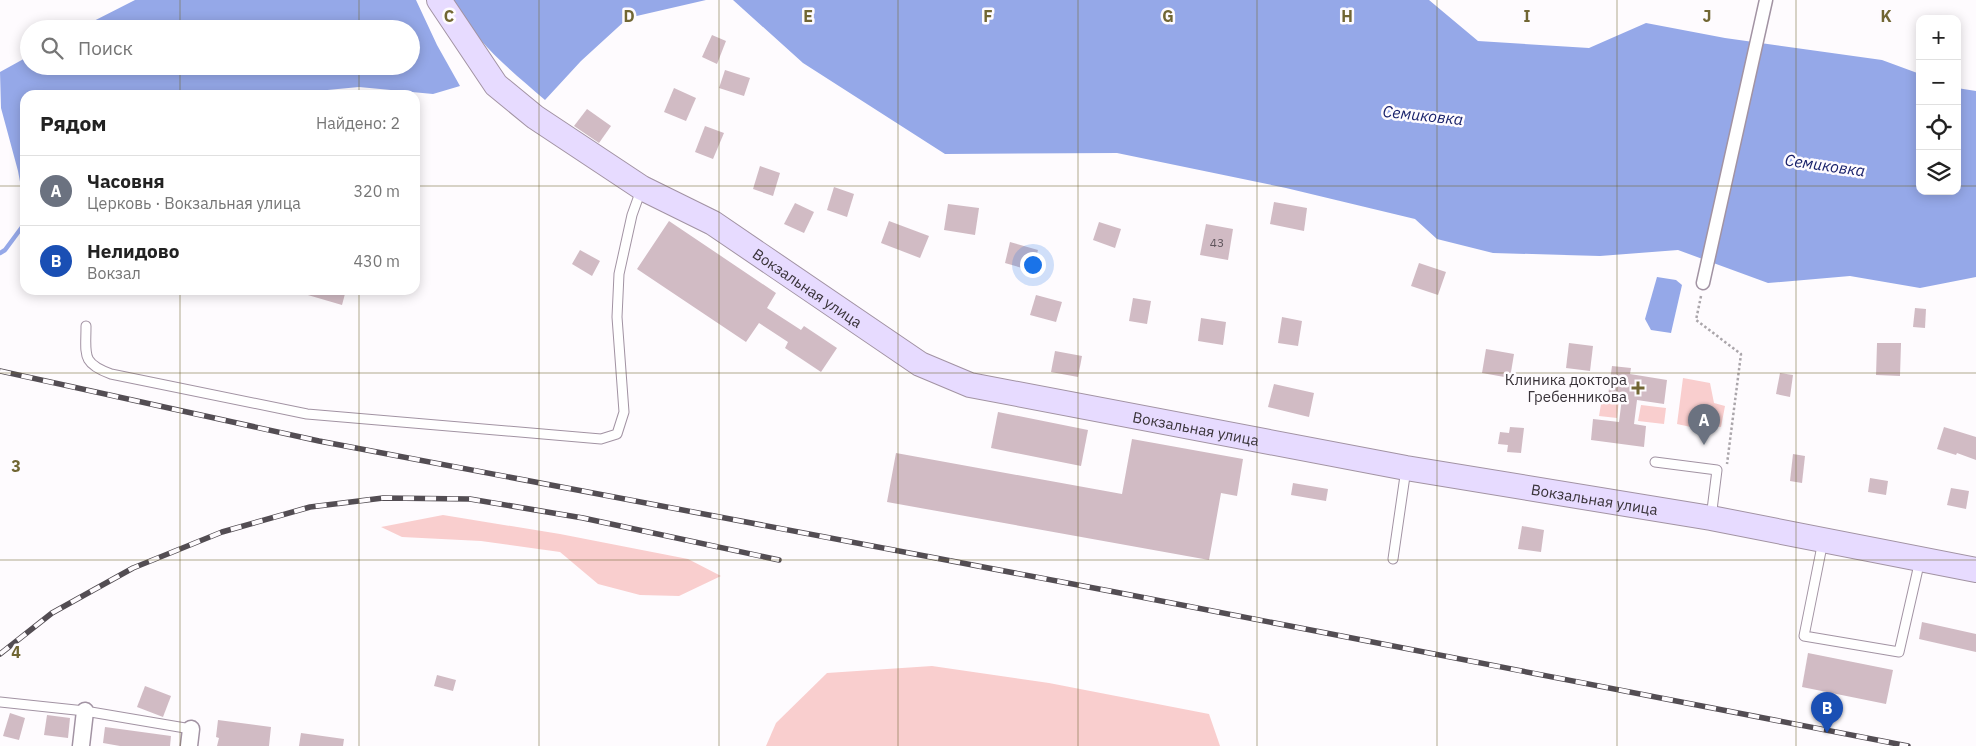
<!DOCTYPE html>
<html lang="ru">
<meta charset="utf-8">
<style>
:root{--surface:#fff;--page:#f2f2f2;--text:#222;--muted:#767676;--line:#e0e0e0;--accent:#716633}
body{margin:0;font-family:"IBM Plex Sans",sans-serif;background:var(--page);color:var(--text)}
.controls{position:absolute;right:15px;top:15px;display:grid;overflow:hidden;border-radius:10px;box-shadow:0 2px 12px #0003}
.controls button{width:45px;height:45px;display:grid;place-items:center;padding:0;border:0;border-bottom:1px solid var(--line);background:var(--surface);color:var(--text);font:25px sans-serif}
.you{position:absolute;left:1032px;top:264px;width:18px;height:18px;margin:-12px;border:4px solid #fff;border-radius:50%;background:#1a73e8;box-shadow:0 0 0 8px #1a73e833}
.badge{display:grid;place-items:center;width:32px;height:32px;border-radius:50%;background:var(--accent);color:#fff;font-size:16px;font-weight:700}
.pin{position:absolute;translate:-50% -41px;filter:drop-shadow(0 1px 2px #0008)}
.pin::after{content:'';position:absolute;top:26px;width:18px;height:15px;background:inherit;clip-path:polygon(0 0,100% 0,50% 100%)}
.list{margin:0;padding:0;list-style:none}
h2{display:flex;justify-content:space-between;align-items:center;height:65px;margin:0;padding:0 20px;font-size:21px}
h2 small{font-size:16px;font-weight:400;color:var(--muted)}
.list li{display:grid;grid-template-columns:32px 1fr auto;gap:15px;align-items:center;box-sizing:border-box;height:70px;padding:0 20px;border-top:1px solid var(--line)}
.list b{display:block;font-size:19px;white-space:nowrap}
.list p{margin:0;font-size:16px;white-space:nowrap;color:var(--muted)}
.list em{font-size:16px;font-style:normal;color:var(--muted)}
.icon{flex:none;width:28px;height:28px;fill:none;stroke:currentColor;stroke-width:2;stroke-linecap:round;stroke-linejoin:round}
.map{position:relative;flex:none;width:1976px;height:746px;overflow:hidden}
.search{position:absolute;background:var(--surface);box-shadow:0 2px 12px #0003;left:20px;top:20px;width:400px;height:55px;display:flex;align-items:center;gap:12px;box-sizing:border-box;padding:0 18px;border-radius:28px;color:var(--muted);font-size:19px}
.panel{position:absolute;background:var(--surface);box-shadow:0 2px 12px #0003;left:20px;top:90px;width:400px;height:205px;border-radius:15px}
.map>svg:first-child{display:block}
.green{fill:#f9cece}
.water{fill:#95a8e8}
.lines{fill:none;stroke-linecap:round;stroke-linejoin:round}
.stream{stroke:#95a8e8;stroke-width:4.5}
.building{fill:#d1bbc4}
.service-casing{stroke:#a293a3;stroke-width:11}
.pedestrian-casing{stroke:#a293a3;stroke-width:15}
.minor-casing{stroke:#a293a3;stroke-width:19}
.secondary-casing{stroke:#a293a3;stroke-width:26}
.path{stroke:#aaa5aa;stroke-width:2.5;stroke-dasharray:2.5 2.5;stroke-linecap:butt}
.service{stroke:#fff;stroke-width:9}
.pedestrian{stroke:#fff;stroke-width:12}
.minor{stroke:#fff;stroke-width:16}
.secondary{stroke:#e7dbff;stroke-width:24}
.rail-casing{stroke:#534d53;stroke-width:5.5}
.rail{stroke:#fefbfe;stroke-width:4;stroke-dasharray:11;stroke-linecap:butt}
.grid{fill:none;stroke:#716633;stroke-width:1;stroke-opacity:0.55}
.poi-dot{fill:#716633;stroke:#fefbfe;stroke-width:2}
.labels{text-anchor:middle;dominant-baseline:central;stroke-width:5;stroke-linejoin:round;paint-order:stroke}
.number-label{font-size:12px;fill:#5f555c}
.street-label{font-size:15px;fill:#393339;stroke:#fefbfe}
.poi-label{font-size:15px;fill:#393339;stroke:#fefbfe;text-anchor:end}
.water-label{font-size:16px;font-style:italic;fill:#19226b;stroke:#fefbfe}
.grid-label{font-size:16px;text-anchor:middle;font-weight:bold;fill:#716633;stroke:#fefbfe;stroke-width:5;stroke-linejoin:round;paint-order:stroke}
</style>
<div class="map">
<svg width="1976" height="746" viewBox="0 0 1976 746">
<rect width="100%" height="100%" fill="#fefbfe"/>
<g class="green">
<path d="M 1683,378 L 1710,383 L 1714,403 L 1725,406 L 1721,427 L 1703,424 L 1700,429 L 1677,424 Z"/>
<path d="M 1602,398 L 1619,400 L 1617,418 L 1599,416 Z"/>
<path d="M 1641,405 L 1666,408 L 1664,424 L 1638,421 Z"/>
<path d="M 443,515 L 560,534 L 688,559 L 721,576 L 679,596 L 640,595 L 598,584 L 560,552 L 481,541 L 402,537 L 381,527 Z"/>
<path d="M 932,666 L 1049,683 L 1209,714 L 1220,746 L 766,746 L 776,723 L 827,673 Z"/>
</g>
<g class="water">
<path d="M 135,0 L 416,0 L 437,45 L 460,86 L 433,94 L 359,87 L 317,91 L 309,95 L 25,95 L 25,209 L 18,171 L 1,108 L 0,72 L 29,56 L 29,66 L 411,66 L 411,29 L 78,29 Z"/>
<path d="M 453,0 L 706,0 L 628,18 L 581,61 L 545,100 C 508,68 477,44 453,0 Z"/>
<path d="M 733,0 L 1429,0 L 1478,41 L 1589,48 L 1646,23 L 1725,38 L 1882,60 L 1920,74 L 1920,191 L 1957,191 L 1957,88 L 1976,91 L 1976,277 L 1920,288 L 1850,276 L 1768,283 L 1678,250 L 1600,256 L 1493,253 L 1437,239 L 1415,219 L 1286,188 L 1117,153 L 945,154 L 803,63 Z"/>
<path d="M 1657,277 L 1676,280 L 1682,285 L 1671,333 L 1651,330 L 1645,319 Z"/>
</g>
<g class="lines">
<path class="stream" d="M 0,253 L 5,250 L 25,223"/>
</g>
<g class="building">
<path d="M 712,35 L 726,41 L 717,64 L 702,57 Z"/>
<path d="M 725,70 L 750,78 L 744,96 L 719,88 Z"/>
<path d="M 674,88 L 696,98 L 686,121 L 664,112 Z"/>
<path d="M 587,109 L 611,126 L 599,143 L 574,126 Z"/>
<path d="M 705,126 L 724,133 L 713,159 L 695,152 Z"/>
<path d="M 760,166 L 780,173 L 773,196 L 753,189 Z"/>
<path d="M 834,187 L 854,194 L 847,217 L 827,210 Z"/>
<path d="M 1274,202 L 1307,208 L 1304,231 L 1270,224 Z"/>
<path d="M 795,203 L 814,212 L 804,233 L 784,224 Z"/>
<path d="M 948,204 L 979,208 L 975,235 L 944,230 Z"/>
<path d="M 669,221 L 776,293 L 767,308 L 801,330 L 804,326 L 837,348 L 821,372 L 785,348 L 788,342 L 759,323 L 746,342 L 637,269 Z"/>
<path d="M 889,221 L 929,236 L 920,258 L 881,243 Z"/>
<path d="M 1099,222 L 1121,229 L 1115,248 L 1093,240 Z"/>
<path d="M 1206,224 L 1233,229 L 1228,260 L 1200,255 Z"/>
<path d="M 1010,242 L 1038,250 L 1032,271 L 1005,263 Z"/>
<path d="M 580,250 L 600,261 L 592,276 L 572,264 Z"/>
<path d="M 1419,263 L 1446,272 L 1438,295 L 1411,286 Z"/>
<path d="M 301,290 L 346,290 L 342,305 L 301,293 Z"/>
<path d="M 1036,295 L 1062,302 L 1056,322 L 1030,315 Z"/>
<path d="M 1133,298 L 1151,301 L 1147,324 L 1129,321 Z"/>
<path d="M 1915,308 L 1926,309 L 1925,328 L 1913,327 Z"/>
<path d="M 1282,317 L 1302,321 L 1298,346 L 1278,343 Z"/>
<path d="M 1201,318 L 1226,322 L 1223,345 L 1198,341 Z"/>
<path d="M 1569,343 L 1593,346 L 1590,371 L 1566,368 Z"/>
<path d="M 1877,343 L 1901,343 L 1900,376 L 1876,375 Z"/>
<path d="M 1486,349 L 1514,354 L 1510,378 L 1482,373 Z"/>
<path d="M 1055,351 L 1082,356 L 1078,377 L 1051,372 Z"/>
<path d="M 1612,366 L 1631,368 L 1630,374 L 1667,380 L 1664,404 L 1637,400 L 1634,424 L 1646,426 L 1644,447 L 1591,440 L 1593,419 L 1619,422 L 1622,398 L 1608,396 Z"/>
<path d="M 1780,373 L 1793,375 L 1790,397 L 1776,394 Z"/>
<path d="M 1274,384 L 1314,393 L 1309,417 L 1268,407 Z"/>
<path d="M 998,412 L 1088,430 L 1081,466 L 991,448 Z"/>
<path d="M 1510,427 L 1524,428 L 1521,453 L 1507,452 L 1508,445 L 1498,444 L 1500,432 L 1509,433 Z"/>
<path d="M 1944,427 L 1976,437 L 1976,460 L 1957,453 L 1956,455 L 1937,449 Z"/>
<path d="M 1132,439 L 1243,459 L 1237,496 L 1221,493 L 1209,560 L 887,502 L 896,453 L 1122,494 Z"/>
<path d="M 1793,454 L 1805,456 L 1802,483 L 1790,481 Z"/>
<path d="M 1870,478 L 1888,481 L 1886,495 L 1868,492 Z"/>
<path d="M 1293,483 L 1328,489 L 1326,501 L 1291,495 Z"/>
<path d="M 1951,488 L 1969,491 L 1966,509 L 1947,505 Z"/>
<path d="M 1522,526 L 1544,530 L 1541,552 L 1518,549 Z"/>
<path d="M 1922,622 L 1976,634 L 1976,652 L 1919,639 Z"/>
<path d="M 1808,653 L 1893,670 L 1886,704 L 1802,687 Z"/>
<path d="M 437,675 L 456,680 L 453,691 L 434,686 Z"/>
<path d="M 145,686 L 171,696 L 163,717 L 137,707 Z"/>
<path d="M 10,713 L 25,718 L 19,740 L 3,736 Z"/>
<path d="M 47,715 L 70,718 L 68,738 L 44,735 Z"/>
<path d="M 218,720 L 271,727 L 269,746 L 217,746 L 219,738 L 216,737 Z"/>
<path d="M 105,727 L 171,736 L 170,746 L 120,746 L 103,743 Z"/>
<path d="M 301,733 L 344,739 L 343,746 L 299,746 Z"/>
</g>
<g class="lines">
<defs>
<g id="service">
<path d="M 86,326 C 86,355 81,363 111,374 L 307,414 L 601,439 L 617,434 L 624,412 L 617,317 L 619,274 L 632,215 L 641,190"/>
<path d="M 1655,462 L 1717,470 L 1711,518"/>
<path d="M 1823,541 L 1804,636 L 1899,652 L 1920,560"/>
<path d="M 1393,559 L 1406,469"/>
<path d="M 0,702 L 85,711 L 191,729"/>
</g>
<path id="pedestrian" d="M 1703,283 L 1766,0"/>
<g id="minor">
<path d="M 81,746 L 85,711"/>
<path d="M 189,746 L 191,729"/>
</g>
<g id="secondary">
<path id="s1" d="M 439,0 L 496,85 L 535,117 L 642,188 L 713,223 L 920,364 L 970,385 L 1406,468 L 1711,518 L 1976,570"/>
</g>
</defs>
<use href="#service" class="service-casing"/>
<use href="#pedestrian" class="pedestrian-casing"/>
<use href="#minor" class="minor-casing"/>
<use href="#secondary" class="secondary-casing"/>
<path class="path" d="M 1701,296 L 1696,320 L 1741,354 L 1727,464"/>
<use href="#service" class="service"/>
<use href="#pedestrian" class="pedestrian"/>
<use href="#minor" class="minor"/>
<use href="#secondary" class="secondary"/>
<defs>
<g id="rail">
<path d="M 0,371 L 319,441 L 1115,592 L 1908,746"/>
<path d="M 0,654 L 52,613 L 133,568 L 222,532 L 310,507 L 383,498 L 470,499 L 583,518 L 779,560"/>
</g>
</defs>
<use href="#rail" class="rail-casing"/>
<use href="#rail" class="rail"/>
</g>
<path class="grid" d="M 180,0 L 180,29M 359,0 L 359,29M 539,0 L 539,746M 719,0 L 719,746M 898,0 L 898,746M 1078,0 L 1078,746M 1257,0 L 1257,746M 1437,0 L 1437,746M 1617,0 L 1617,746M 1796,0 L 1796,746M 180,66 L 180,95M 359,66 L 359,95M 0,186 L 25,186M 415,186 L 1920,186M 1957,186 L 1976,186M 180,290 L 180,746M 359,290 L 359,746M 0,373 L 1976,373M 0,560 L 1976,560"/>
<path class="poi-dot" d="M1635.5 380.5h5v5h5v5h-5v5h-5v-5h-5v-5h5z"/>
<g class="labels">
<g class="number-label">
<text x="1217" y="242">43</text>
</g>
<g class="street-label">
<text stroke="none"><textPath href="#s1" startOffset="475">Вокзальная улица</textPath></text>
<text stroke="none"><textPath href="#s1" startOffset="895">Вокзальная улица</textPath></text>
<text stroke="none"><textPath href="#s1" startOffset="1300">Вокзальная улица</textPath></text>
</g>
<g class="poi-label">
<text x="1627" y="379">Клиника доктора<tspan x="1627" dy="17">Гребенникова</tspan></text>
</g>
<g class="water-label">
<text transform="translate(1423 115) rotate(6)">Семиковка</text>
<text transform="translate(1825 165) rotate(8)">Семиковка</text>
</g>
</g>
<g class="grid-label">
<text x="449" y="22">C</text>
<text x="629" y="22">D</text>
<text x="808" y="22">E</text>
<text x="988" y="22">F</text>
<text x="1168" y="22">G</text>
<text x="1347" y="22">H</text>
<text x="1527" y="22">I</text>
<text x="1707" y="22">J</text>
<text x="1886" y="22">K</text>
<text x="16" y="472">3</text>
<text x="16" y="658">4</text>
</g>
</svg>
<div class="controls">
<button>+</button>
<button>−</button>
<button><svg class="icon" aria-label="locate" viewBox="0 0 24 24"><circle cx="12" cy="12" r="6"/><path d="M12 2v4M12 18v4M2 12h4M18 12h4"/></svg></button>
<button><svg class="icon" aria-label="layers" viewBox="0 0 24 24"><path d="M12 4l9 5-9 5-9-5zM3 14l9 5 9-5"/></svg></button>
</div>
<div class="you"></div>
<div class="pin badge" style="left:1704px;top:445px;background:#6b7280">A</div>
<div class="pin badge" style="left:1827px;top:733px;background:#1a4fb4">B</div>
<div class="search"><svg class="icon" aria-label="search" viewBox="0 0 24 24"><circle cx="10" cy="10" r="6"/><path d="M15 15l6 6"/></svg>Поиск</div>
<section class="panel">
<h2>Рядом<small>Найдено: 2</small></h2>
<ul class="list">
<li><span class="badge" style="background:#6b7280">A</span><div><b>Часовня</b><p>Церковь · Вокзальная улица</p></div><em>320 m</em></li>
<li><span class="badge" style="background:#1a4fb4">B</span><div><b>Нелидово</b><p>Вокзал</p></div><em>430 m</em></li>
</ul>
</section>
</div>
